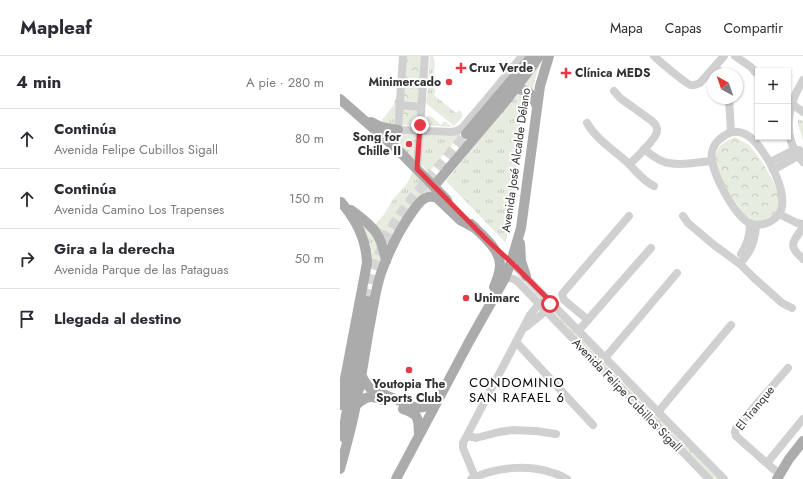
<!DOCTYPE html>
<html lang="es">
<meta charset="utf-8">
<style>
:root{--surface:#fff;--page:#f2f2f3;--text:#2b2b33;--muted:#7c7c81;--line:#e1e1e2}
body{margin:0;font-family:Jost,sans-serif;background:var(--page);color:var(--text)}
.controls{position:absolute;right:12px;top:12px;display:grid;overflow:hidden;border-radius:0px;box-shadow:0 1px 3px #0004}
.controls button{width:36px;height:36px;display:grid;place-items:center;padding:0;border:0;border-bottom:1px solid var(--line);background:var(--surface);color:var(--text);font:20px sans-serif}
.compass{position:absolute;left:367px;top:12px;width:36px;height:36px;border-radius:50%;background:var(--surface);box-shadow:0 1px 3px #0004;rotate:320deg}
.stop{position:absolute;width:12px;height:12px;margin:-9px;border:3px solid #e63946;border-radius:50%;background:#fff}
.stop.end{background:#e63946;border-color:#fff;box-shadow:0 1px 4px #0008}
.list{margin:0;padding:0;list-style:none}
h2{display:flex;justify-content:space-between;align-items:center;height:52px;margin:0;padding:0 16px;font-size:17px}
h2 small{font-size:13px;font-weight:400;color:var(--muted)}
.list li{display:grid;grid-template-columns:26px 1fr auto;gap:12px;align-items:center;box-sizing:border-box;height:60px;padding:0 16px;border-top:1px solid var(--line)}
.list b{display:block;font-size:15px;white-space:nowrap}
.list p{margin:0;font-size:13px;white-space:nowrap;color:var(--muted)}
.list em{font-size:13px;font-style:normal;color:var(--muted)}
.icon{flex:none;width:22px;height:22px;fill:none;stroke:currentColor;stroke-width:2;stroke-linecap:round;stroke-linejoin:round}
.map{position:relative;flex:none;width:463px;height:423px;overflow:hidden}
header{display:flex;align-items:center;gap:24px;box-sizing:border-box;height:56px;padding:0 20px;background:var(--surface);border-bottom:1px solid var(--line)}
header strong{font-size:19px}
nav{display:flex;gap:22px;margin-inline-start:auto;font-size:14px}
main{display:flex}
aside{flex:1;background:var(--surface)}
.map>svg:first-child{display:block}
.grass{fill:url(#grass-tufts)}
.park{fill:url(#park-crowns)}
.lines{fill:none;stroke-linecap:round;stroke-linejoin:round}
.major-tunnel{stroke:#d6d6d6;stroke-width:10;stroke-dasharray:10 5;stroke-linecap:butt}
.minor{stroke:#d0d0d0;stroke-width:8}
.major{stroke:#ababab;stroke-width:10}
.route{stroke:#e63946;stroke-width:5}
.poi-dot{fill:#e63946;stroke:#fff;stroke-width:1.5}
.labels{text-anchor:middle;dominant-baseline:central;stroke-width:4;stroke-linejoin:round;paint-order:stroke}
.poi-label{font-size:12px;font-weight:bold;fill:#333;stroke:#fff;text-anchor:start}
.street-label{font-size:12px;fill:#333;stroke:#fff}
.neighbourhood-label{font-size:13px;letter-spacing:1px;fill:#000;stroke:#fff}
</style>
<header>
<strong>Mapleaf</strong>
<nav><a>Mapa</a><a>Capas</a><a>Compartir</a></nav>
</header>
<main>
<aside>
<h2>4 min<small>A pie · 280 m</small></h2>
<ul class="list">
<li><svg class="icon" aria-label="ahead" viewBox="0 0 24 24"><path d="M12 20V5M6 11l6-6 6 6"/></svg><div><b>Continúa</b><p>Avenida Felipe Cubillos Sigall</p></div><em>80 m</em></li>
<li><svg class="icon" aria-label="ahead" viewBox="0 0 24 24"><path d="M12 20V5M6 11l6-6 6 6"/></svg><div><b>Continúa</b><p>Avenida Camino Los Trapenses</p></div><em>150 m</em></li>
<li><svg class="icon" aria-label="right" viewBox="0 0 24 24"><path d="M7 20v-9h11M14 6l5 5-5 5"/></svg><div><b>Gira a la derecha</b><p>Avenida Parque de las Pataguas</p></div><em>50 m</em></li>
<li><svg class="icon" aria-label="arrive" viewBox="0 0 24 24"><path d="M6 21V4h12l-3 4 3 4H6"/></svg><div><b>Llegada al destino</b></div></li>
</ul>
</aside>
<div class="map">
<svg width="463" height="423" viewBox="0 0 463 423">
<defs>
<pattern id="grass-tufts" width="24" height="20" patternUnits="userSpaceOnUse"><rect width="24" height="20" fill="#e6ecdf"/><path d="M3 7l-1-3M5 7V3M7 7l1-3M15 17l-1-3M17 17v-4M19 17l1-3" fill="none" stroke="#c6cbc0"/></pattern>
<pattern id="park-crowns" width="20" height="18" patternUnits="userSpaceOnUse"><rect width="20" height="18" fill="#e6ecdf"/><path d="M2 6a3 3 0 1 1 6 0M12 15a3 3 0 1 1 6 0" fill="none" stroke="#c6cbc0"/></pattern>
</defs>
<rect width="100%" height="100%" fill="#fff"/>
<g class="grass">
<path d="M 90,0 L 93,0 C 97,7 94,22 88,27 Z"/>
<path d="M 203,0 L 195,23 L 193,34 L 181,30 Z"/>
<path d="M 89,32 L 93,32 L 96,34 L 94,39 L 116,57 L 120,54 L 123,60 L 114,70 L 87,48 L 86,46 L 88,33 Z"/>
<path d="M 178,38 L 182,38 L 185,39 L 175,112 L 166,187 L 106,125 L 175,40 Z"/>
<path d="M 55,42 L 57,42 L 54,68 L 44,67 L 41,65 L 54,49 Z"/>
<path d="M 88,60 L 92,61 L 101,69 L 105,65 L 112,71 L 84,69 L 84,63 Z"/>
<path d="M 458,63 L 463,65 L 463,85 L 458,68 Z"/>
<path d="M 47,78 L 75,79 L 76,81 L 75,101 L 72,102 Z"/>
<path d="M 119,78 L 120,79 L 88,117 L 81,108 L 83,81 L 85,79 L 110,80 Z"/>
<path d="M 73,115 L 93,136 L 47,195 L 35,170 L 38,165 L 43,160 L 52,145 L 68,126 Z"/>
<path d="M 21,169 L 33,175 L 42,201 L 41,209 L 33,206 L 29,215 Z"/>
<path d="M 176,218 L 199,240 L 380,423 L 374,423 L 176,219 Z"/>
</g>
<g class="park">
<path d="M 66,0 L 82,0 L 77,70 L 61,69 Z"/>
<path d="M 395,81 L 409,89 L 423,107 L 433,125 L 440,141 L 438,155 C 431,160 425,166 416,165 C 413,164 407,161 405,159 C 402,157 400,152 398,149 C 389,137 373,114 376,99 C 378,88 386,85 395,81 Z"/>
</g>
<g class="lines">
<path class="major-tunnel" d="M 28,243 C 32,223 36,203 45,185 C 55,163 70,145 85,127 C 99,111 113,94 126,78"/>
<g class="minor">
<path d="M 63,0 L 58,74 L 111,76 L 117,75 L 122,72 L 155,33 L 182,0"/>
<path d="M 314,0 C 319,5 346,28 351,29 C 354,30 357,28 360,27 L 384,0"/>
<path d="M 395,0 L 411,11 L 415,16"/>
<path d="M 375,11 L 382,18"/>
<path d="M 463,24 C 447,50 441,82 463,106"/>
<path d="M 274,35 L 280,42 L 312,65 C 315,68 318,71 317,76 C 315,83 296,103 289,108"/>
<path d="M 389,42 L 391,76"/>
<path d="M 452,48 L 463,56"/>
<path d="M 60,49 L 81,51"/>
<path d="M 247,67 C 256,83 275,95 288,107 C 296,115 303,125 314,130"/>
<path d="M 392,76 C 398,75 402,76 407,79 C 424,89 452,140 439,158 C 436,162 432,165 427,167 C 421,169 415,170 409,167 C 394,158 369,114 372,96 C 374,86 383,79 392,76 Z"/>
<path d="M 304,93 C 310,98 315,102 322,105 C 337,111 357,106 372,105"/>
<path d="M 430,106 L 454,94 L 459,94"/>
<path d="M 77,113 L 85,0"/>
<path d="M 433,114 L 458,100 L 461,96"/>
<path d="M 439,158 L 457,167 L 463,168"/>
<path d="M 343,160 L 348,167 L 374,189 L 400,208 L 414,222 L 442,247 L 452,252"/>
<path d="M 463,171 C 454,186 446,188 463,203"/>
<path d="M 401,198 C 408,188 410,179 410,167"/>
<path d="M 171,206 L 384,423"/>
<path d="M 400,208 C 411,195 415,186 416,169"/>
<path d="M 165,222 C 171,221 175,223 179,227 L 206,255 L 369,423"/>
<path d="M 248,264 L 224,244 L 222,238 L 289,160"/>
<path d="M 186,271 L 206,255"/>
<path d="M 239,274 L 311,192"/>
<path d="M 176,286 L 253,369"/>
<path d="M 265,302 L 337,217"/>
<path d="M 318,356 L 391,269"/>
<path d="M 128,380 L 136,382 L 159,376 L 173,374 L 196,375 L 216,378"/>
<path d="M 427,407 L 463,363"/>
<path d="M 440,418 L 431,411 L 396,380 L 395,376 L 396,372 L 448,312"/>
<path d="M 135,421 L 123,392 L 123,387 L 190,259 L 199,248 L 202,246"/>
<path d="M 131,423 C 156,411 187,408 213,417 C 218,418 223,421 227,423"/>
</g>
<g class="major">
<path d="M 175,33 C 189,33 193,39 197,51"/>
<path d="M 0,43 L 58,94 L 107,144"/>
<path d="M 31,66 L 41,71 L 58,74"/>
<path d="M 126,78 L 192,0"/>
<path d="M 94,130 L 168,42 L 191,12 L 199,0"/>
<path d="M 11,154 C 34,171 41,177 46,205"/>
<path d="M 131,168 C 142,179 160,193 160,209 C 160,217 157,224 154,231"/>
<path d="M 180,187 L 181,205 L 186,220"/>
<path d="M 21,319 L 27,329 L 31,333 L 77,352 L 84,351 L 97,342"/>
<path d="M 0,349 L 27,207 C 26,182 16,164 1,146"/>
<path d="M 16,349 C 26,340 30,339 43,344"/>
<path d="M 63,353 C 80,359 78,362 79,378"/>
<path d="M 3,381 L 6,359 L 27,245"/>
<path d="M 0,413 C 6,391 12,370 16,348 C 21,323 25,298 29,273 C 33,254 35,235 41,217 C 49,195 59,174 73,155 C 79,147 85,137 97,142 L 120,164 L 135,172"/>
<path d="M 56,423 L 130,284 L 165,222 L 171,206 L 181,172 L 200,30 L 209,0"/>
<path d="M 437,423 L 449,403 L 463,385"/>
</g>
</g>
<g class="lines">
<path class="route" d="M 80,69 L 77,113 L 148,185 L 171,206 L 215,250 L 210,248"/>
</g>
<g class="poi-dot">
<path d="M119 6h4v4h4v4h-4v4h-4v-4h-4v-4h4z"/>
<path d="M224 11h4v4h4v4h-4v4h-4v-4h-4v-4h4z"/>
<circle cx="109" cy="26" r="4"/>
<circle cx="69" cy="88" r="4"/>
<circle cx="126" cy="242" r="4"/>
<circle cx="69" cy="314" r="4"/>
</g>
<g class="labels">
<g class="poi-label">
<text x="129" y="12">Cruz Verde</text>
<text x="235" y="17">Clínica MEDS</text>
<text x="101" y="26" text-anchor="end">Minimercado</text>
<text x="61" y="81" text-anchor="end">Song for<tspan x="61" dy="14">Chille II</tspan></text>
<text x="134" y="242">Unimarc</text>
<text x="69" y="328" text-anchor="middle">Youtopia The<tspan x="69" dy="14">Sports Club</tspan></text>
</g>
<g class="street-label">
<text transform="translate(176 104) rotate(-82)">Avenida José Alcalde Délano</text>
<text transform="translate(287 339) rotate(46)">Avenida Felipe Cubillos Sigall</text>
<text transform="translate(415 352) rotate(-51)">El Tranque</text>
</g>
<g class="neighbourhood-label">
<text x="177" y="326">CONDOMINIO<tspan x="177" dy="15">SAN RAFAEL 6</tspan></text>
</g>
</g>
</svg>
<div class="controls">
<button>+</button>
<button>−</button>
</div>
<svg class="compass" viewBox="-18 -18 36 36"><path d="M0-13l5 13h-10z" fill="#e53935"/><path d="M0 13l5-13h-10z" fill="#7c7c81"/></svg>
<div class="stop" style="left:210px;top:248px"></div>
<div class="stop end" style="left:80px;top:69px"></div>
</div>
</main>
